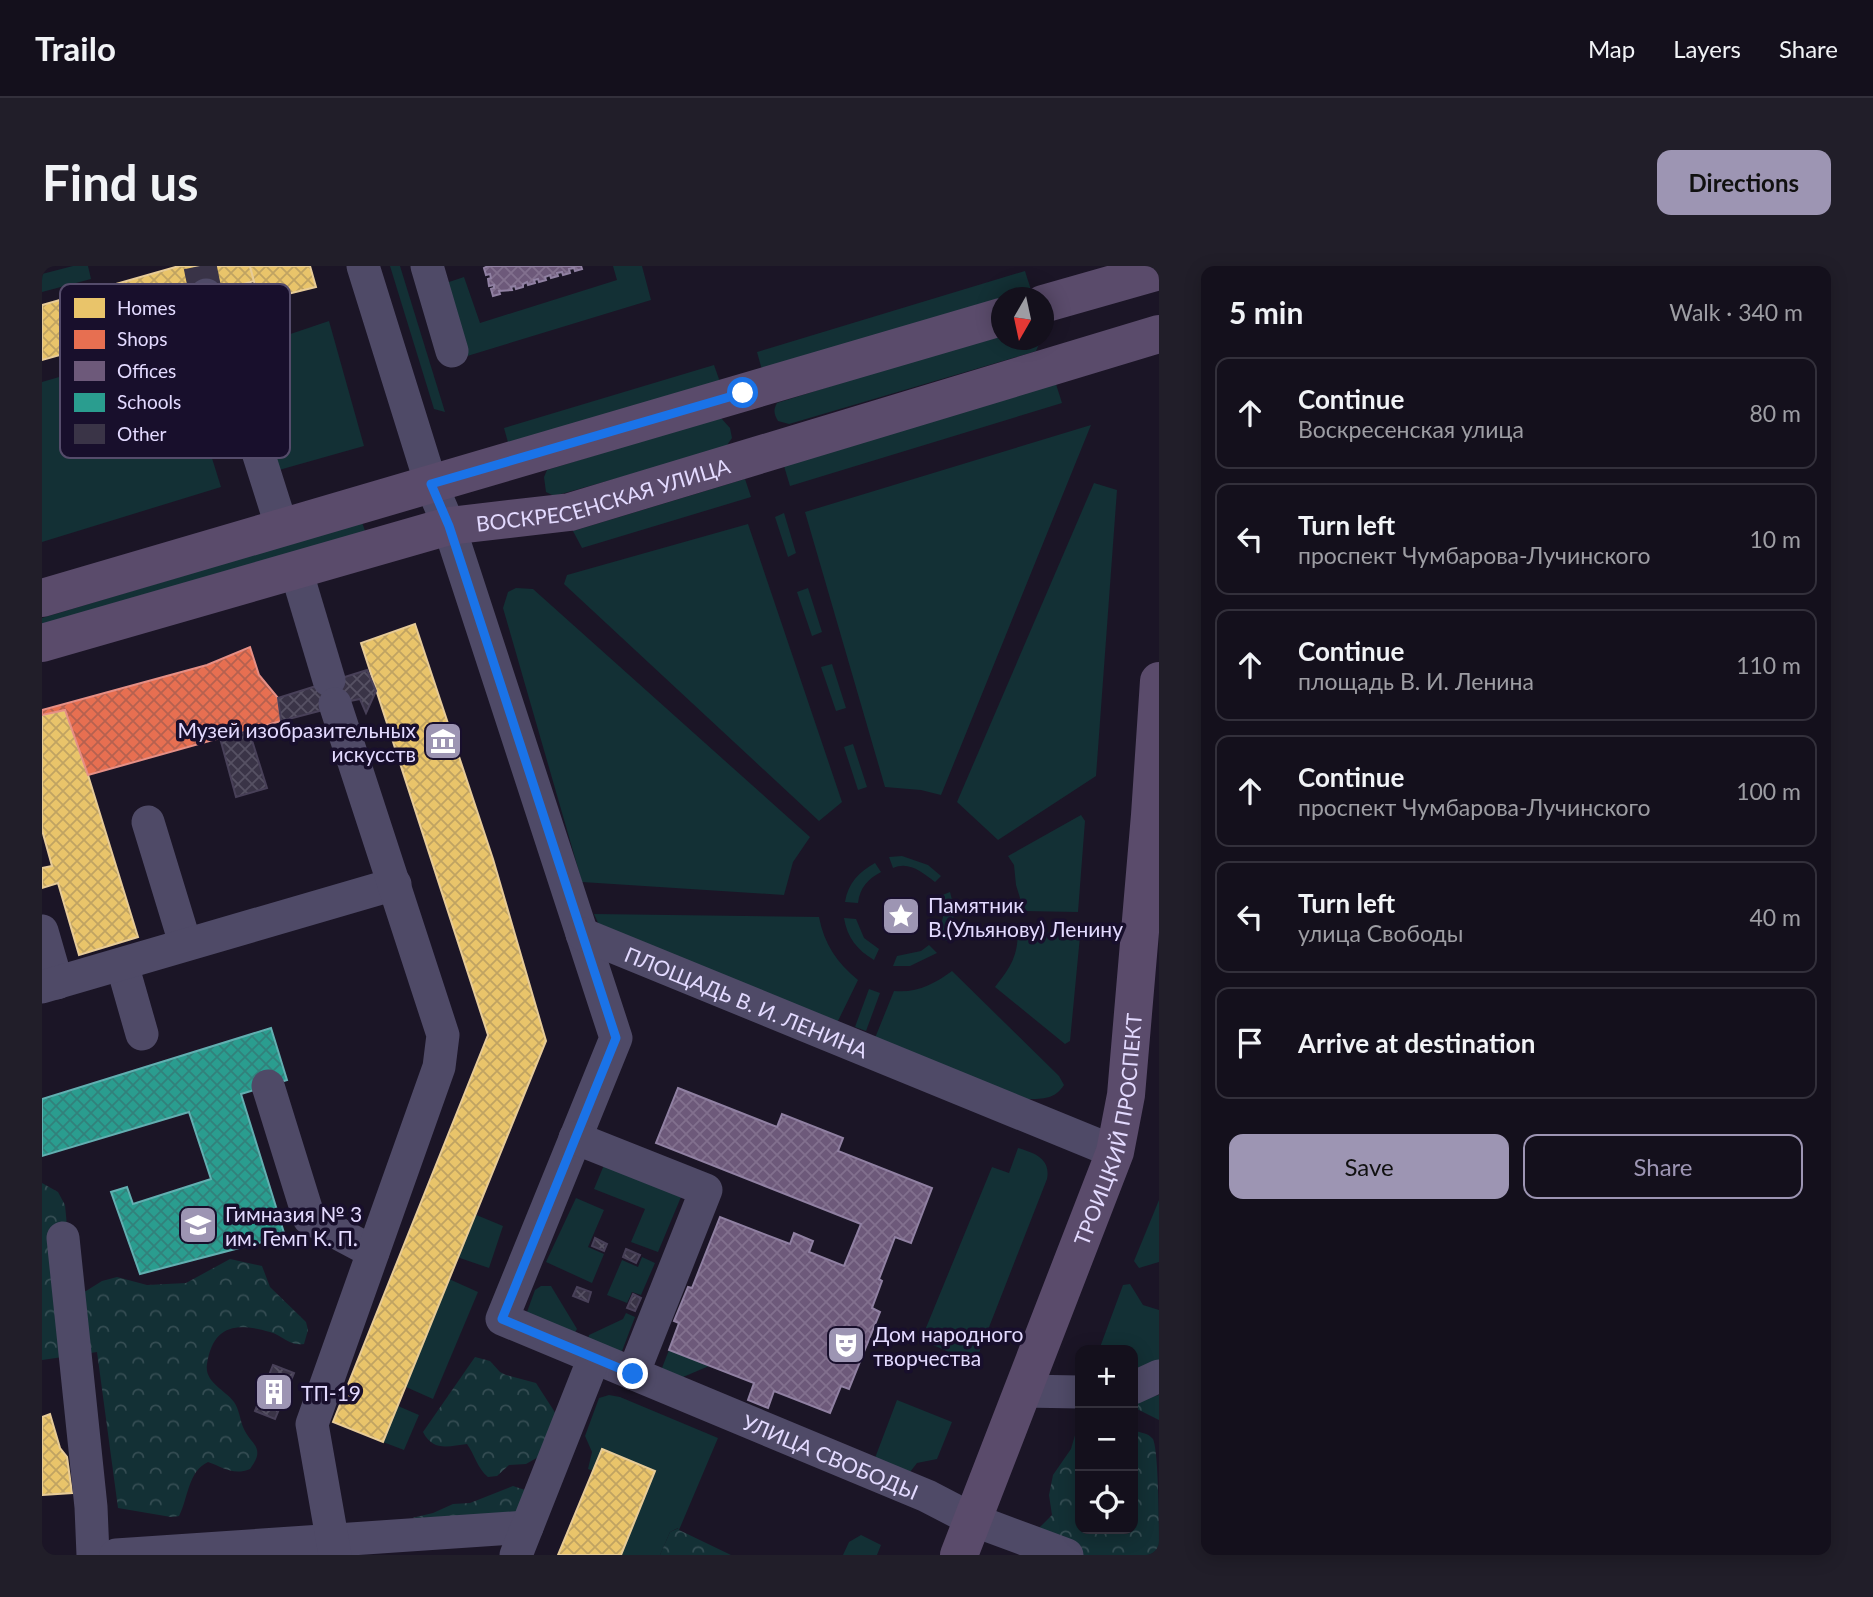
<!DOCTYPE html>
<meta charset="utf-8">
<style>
:root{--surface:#14101c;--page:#211e29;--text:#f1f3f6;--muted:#9d9da3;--line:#33303b;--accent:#9d95b3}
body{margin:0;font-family:Lato,sans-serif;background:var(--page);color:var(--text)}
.controls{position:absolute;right:21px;bottom:21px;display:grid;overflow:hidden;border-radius:14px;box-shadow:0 4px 18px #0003}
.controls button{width:63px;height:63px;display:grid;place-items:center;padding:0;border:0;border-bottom:2px solid var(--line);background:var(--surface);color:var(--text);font:35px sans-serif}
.compass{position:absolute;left:949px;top:21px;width:63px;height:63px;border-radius:50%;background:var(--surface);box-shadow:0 4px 18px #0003;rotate:189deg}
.stop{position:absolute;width:21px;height:21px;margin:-16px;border:5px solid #1a73e8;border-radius:50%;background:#fff}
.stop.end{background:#1a73e8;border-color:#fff;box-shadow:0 2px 7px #0008}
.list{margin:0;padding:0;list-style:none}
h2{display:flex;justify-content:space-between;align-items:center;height:91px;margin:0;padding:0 28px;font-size:30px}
h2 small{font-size:23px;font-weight:400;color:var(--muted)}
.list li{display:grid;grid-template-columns:46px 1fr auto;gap:21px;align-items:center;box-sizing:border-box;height:112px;margin:0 14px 14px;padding:0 14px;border:2px solid var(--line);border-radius:14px}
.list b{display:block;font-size:26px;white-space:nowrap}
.list p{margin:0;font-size:23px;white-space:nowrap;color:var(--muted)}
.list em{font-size:23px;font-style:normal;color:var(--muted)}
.actions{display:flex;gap:14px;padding:21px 28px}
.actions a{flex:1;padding:16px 0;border:2px solid var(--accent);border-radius:14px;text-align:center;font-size:24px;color:var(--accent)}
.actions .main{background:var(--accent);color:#111}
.icon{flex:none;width:38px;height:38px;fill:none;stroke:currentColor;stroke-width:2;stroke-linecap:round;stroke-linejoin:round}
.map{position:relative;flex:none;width:1117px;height:1289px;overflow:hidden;border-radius:14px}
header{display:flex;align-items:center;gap:42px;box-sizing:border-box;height:98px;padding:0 35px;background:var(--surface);border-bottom:2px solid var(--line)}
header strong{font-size:33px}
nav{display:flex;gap:38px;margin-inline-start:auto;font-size:24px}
.intro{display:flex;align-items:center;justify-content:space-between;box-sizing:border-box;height:168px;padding:0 42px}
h1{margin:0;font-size:49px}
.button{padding:18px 32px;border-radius:14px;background:var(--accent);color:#111;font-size:24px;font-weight:700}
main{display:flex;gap:42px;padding:0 42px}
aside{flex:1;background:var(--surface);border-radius:14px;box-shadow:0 4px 18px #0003}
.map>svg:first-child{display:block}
.green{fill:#133035}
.forest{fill:url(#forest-crowns)}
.homes{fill:url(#homes-cross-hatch);stroke:#e7cb97;stroke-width:2}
.shops{fill:url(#shops-cross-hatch);stroke:#e68f85;stroke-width:2}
.offices{fill:url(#offices-cross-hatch);stroke:#9080a2;stroke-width:2}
.schools{fill:url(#schools-cross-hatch);stroke:#62afb1;stroke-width:2}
.building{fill:url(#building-cross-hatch);stroke:#484058;stroke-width:2}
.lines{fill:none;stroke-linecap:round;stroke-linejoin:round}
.minor-tunnel{stroke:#393347;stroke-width:33;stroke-dasharray:33 17;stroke-linecap:butt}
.minor{stroke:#4f4a67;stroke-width:33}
.major{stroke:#5a4b6b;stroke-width:38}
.route{stroke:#1a73e8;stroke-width:9}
.labels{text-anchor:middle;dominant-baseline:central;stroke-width:7;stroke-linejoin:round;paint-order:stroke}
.street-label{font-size:21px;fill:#e3daff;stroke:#180f2c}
.poi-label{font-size:21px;fill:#e3daff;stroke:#180f2c;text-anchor:start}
.key{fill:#180f2c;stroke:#554c6b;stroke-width:2}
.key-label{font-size:19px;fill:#e3daff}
</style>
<header>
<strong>Trailo</strong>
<nav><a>Map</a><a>Layers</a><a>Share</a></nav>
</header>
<div class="intro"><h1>Find us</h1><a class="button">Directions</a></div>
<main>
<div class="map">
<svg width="1117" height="1289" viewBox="0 0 1117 1289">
<defs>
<pattern id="forest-crowns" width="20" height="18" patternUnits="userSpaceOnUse" patternTransform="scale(1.75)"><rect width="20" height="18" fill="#133035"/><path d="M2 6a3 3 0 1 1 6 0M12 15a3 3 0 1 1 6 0" fill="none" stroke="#354d53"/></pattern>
<pattern id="homes-cross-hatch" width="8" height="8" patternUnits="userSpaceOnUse" patternTransform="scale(1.75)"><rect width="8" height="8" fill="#e9c46a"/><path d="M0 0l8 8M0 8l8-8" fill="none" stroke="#c0a362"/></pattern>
<pattern id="shops-cross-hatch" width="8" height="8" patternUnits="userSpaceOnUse" patternTransform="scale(1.75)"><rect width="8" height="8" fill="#e76f51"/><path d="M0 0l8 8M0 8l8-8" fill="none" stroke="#b66150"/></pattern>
<pattern id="offices-cross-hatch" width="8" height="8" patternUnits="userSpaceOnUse" patternTransform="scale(1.75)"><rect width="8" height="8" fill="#6d597a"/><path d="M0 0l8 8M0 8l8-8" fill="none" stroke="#82708e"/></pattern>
<pattern id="schools-cross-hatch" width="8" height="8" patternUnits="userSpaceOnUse" patternTransform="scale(1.75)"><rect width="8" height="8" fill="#2a9d8f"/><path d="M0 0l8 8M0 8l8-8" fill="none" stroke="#32817b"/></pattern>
<pattern id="building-cross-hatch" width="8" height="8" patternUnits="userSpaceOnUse" patternTransform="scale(1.75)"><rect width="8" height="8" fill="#3a3447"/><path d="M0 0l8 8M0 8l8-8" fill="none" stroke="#565163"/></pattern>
</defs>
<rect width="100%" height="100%" fill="#1b1526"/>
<g class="green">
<path d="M 31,0 L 46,0 L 49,13 L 0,26 L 0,8 Z"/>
<path d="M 348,0 L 358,0 L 403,146 L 392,143 Z"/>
<path d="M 571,0 L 600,0 L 609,34 L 422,91 L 401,18 L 422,11 L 438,57 L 575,14 Z"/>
<path d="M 983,5 L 989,24 L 720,104 L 715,86 Z"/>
<path d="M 287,55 L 322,180 L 237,204 L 198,85 Z"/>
<path d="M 959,67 L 959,74 L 995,74 L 997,78 L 994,85 L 988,87 L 747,158 L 736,155 C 732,148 731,144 735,137 Z"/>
<path d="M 134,77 L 179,221 L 0,276 L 0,116 Z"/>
<path d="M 672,99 L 678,116 L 467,180 L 462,162 Z"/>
<path d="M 1014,118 L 1020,137 L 748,220 L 742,200 Z"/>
<path d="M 673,152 L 679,152 L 688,162 L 690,172 L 683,182 L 512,230 L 504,226 L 502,211 L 505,204 Z"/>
<path d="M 1049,159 L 899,529 L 879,524 L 843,521 L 763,246 Z"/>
<path d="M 703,213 L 709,231 L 540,282 L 531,265 Z"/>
<path d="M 1052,217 L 1075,224 L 1054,510 L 956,574 L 915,536 Z"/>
<path d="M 742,247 L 754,287 L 746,291 L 733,251 Z"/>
<path d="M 320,256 L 324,268 L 0,365 L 0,352 Z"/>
<path d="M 706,258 L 800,536 L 777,555 L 522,318 L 525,309 Z"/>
<path d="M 474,322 L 491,323 L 768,571 L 751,596 L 742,629 L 540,616 L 461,342 L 466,326 Z"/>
<path d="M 766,322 L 780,366 L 770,370 L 755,326 Z"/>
<path d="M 790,398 L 804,442 L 794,445 L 779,401 Z"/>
<path d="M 811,478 L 825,521 L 816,524 L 802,481 Z"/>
<path d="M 1039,549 L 1043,555 L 1036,646 L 982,645 L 974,619 L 972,599 L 966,590 Z"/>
<path d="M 860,590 L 886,599 L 899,610 L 893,616 C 880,606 867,595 851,602 L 847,591 Z"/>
<path d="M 833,597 L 839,606 C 826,613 818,621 816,637 L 803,636 C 806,617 817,606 833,597 Z"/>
<path d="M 908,626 C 913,644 913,658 905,675 L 896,670 L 901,651 L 898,630 Z"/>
<path d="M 552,648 L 777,651 C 782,678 795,697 816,714 L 795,757 L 557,659 Z"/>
<path d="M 802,652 L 814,653 L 822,672 L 837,683 L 832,694 C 815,684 805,671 802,652 Z"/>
<path d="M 976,663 L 1038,670 L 1028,775 L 1023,778 L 953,721 C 969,701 976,690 976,663 Z"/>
<path d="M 887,679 L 895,687 L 868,700 L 851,700 L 855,690 L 879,685 Z"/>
<path d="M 910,705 L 1017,810 L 1022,819 C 1013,833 1002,833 985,833 L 833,772 L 852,725 C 876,727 892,718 910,705 Z"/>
<path d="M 827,723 L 838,727 L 824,765 L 813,761 Z"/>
<path d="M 976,882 C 993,887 1009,893 1005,913 L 933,1097 L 879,1074 L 950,901 L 967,907 Z"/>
<path d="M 562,899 L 639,931 L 616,986 L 589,976 L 603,943 L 552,923 Z"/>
<path d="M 534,932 L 562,944 L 546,981 L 562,988 L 550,1017 L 504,996 Z"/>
<path d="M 1117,934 L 1117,996 L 1097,1002 L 1092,995 Z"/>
<path d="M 432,948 L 461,960 L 447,1002 L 415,991 Z"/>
<path d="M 600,991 L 613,997 L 599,1029 L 590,1026 L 585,1037 L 565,1029 L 580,994 L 596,1001 Z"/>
<path d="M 407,1013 L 436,1026 L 391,1133 L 364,1121 Z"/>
<path d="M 1088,1018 L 1101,1039 L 1117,1044 L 1117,1096 L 1091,1104 L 1091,1084 L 1057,1084 L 1081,1019 Z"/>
<path d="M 499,1020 L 509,1020 L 535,1063 L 531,1070 L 485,1046 L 493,1024 Z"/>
<path d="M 584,1047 L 593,1051 L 580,1085 L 572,1089 L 545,1076 L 547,1069 L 581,1053 Z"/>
<path d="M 627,1084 L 667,1100 L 634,1114 L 618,1107 Z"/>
<path d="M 567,1129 L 578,1131 L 676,1172 L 637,1264 L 636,1262 L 628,1266 L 618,1289 L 579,1289 L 613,1205 L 560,1183 L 551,1205 L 546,1203 L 550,1186 L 543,1170 L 557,1132 Z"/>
<path d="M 855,1134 L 910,1156 L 895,1193 L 875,1197 L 868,1206 L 833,1192 Z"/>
<path d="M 356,1140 L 377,1149 L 362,1184 L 341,1176 Z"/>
<path d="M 819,1269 L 839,1279 L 835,1289 L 801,1289 L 807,1276 Z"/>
</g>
<g class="forest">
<path d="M 0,917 L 16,926 L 23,939 L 26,971 L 36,1027 L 44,1025 L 60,1015 L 75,1011 L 105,1019 L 144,1017 L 188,993 L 220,1000 L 228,1021 L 264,1056 L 266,1064 L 262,1078 C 246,1080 242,1070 228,1066 C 194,1056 171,1059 165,1098 C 162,1116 182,1123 192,1136 C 197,1143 198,1153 201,1161 C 208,1179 225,1180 208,1203 C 191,1210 181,1201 166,1196 C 146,1205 146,1233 137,1250 L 129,1251 L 76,1242 L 55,1086 L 0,1094 Z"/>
<path d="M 433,1091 L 448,1095 L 458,1106 L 464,1109 L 494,1117 L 514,1148 L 498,1190 L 484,1198 L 467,1199 L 455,1210 L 446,1211 C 435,1202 433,1189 425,1178 C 407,1180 391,1186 381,1166 Z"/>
<path d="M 1117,1129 L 1117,1154 L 1091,1141 L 1092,1135 Z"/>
<path d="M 1038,1152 L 1038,1263 L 1091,1263 L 1091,1165 C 1098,1166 1106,1167 1111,1173 C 1117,1186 1117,1268 1117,1289 L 1031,1289 L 997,1262 L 1010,1249 L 1007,1229 L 1011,1209 L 1029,1183 Z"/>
<path d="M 471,1220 L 486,1225 L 477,1251 L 370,1252 L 391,1247 L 411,1238 L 428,1237 Z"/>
<path d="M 637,1262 L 637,1264 L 689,1289 L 618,1289 L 628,1266 Z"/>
</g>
<g class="homes">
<path d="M 137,0 L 208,0 L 212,15 L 106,46 L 111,63 L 0,94 L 0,39 Z"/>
<path d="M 208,0 L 268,0 L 274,21 L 217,35 Z"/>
<path d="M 373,358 L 451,593 L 504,775 L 341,1176 L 291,1156 L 446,769 L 319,377 Z"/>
<path d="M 23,444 L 46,509 L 96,671 L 37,689 L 16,617 L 0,622 L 0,602 L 10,600 L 0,564 L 0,449 Z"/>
<path d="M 8,1148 L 18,1182 L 25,1191 L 30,1227 L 0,1229 L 0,1151 Z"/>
<path d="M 560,1183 L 613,1205 L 579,1289 L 516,1289 Z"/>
</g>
<path class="shops" d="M 208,381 L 217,409 L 236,432 L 239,455 L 46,509 L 23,444 L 0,449 L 0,444 L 165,399 Z"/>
<g class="offices">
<path d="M 446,0 L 539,0 L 540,3 L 533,5 L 532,2 L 527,3 L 528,7 L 521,9 L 520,6 L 515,7 L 516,10 L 509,12 L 508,9 L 503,11 L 504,14 L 497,16 L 496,13 L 492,14 L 493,17 L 486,19 L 485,16 L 481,18 L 481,21 L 474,23 L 473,20 L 469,21 L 470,24 L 457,25 L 458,28 L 451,30 L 449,23 L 452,22 L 452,19 L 447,20 L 446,13 L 449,12 L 448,8 L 444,9 L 442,2 Z"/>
<path d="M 636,822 L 735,861 L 740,848 L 801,872 L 796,885 L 890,922 L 869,977 L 853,971 L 837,1013 L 840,1015 L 830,1042 L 838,1046 L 807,1123 L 799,1120 L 788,1147 L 732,1125 L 726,1142 L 706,1134 L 712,1117 L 627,1084 L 637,1057 L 632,1055 L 646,1021 L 650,1022 L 678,951 L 748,978 L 752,967 L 771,975 L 767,986 L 802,1000 L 819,958 L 614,877 Z"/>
</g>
<path class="schools" d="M 229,762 L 245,814 L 199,828 L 243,970 L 98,1008 L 69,926 L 85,921 L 91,938 L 169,913 L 147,846 L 0,890 L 0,833 Z"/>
<g class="building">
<path d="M 325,404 L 334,425 L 324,447 L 318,433 L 293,438 L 281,444 L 239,455 L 236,432 Z"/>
<path d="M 207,465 L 225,522 L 194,531 L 178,472 Z"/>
<path d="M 553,972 L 565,978 L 562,985 L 550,980 Z"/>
<path d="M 584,983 L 598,989 L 594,997 L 581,991 Z"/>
<path d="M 535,1021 L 549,1026 L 546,1036 L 531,1030 Z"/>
<path d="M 591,1028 L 599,1032 L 593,1045 L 585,1042 Z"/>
<path d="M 231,1099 L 252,1107 L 233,1153 L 213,1145 Z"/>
</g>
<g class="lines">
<path class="minor-tunnel" d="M 158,0 L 164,29"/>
<g class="minor">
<path id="s1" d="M 321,0 L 389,218 L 407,260 L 574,772 L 460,1053 L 885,1230 L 931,1254 L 1025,1289"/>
<path d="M 385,0 L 410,85"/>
<path d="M 164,29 L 174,54 L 240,262"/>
<path d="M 254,304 L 287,414"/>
<path d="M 106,556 L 143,677"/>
<path d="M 0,665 L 15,717"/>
<path id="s2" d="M 540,668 L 1073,886"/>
<path d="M 80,698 L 100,768"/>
<path d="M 0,721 L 353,618"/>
<path d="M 226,820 L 267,952 L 331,986"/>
<path d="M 533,872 L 664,924 L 591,1108"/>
<path d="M 21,972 L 49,1241 L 51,1289"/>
<path d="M 1091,1122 L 1117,1110"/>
<path d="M 981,1125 L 1038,1126"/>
<path d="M 74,1289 L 485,1261"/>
<path d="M 293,1289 L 270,1158 L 397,801 L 401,769 L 293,438"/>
<path d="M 474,1289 L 552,1092"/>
</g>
<g class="major">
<path d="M 1001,38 L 1117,5"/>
<path d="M 0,332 L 959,51"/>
<path id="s3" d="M 0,377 L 407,260 L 528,246 L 1117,68"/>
<path id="s4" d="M 917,1289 L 1073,886 L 1084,829 L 1108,549 L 1117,415"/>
</g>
</g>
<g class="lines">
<path class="route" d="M 591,1108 L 460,1053 L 574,772 L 407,260 L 389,218 L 701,127"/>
</g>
<defs>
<symbol id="museum-square" viewBox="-11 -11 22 22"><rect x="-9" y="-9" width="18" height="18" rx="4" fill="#9d95b3" stroke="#180f2c"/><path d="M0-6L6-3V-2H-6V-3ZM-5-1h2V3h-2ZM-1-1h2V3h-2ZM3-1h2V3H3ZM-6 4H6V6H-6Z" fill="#fff"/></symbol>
<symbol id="sight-square" viewBox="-11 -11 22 22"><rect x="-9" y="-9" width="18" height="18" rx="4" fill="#9d95b3" stroke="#180f2c"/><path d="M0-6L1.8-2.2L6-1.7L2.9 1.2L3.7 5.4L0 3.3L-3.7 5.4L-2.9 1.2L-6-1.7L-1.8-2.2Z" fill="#fff"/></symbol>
<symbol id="school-square" viewBox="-11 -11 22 22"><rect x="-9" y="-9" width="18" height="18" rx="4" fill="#9d95b3" stroke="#180f2c"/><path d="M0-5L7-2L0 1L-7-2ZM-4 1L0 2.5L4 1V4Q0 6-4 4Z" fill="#fff"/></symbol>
<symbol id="theatre-square" viewBox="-11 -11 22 22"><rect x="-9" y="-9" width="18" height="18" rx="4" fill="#9d95b3" stroke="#180f2c"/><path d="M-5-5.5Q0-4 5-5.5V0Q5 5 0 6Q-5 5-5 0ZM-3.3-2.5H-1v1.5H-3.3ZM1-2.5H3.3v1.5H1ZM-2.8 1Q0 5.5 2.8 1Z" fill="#fff"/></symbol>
<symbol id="building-square" viewBox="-11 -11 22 22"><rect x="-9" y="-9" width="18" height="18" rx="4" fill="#9d95b3" stroke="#180f2c"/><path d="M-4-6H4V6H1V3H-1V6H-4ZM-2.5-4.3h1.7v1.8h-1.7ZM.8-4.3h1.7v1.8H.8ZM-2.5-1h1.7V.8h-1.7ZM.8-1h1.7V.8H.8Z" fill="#fff"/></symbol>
</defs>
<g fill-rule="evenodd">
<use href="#museum-square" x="379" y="453" width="44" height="44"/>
<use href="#sight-square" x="837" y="628" width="44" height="44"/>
<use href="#school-square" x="134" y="937" width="44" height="44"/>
<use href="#theatre-square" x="782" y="1057" width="44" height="44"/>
<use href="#building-square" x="210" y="1104" width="44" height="44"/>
</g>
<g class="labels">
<g class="street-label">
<text stroke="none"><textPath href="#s3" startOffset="581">ВОСКРЕСЕНСКАЯ УЛИЦА</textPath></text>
<text stroke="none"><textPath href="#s2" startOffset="178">ПЛОЩАДЬ В. И. ЛЕНИНА</textPath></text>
<text stroke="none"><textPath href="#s4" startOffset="453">ТРОИЦКИЙ ПРОСПЕКТ</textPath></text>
<text stroke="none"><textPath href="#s1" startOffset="1472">УЛИЦА СВОБОДЫ</textPath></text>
</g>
<g class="poi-label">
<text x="374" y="463" text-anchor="end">Музей изобразительных<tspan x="374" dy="24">искусств</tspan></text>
<text x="886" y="638">Памятник<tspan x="886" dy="24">В.(Ульянову) Ленину</tspan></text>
<text x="183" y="947">Гимназия № 3<tspan x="183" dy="24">им. Гемп К. П.</tspan></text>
<text x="831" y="1067">Дом народного<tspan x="831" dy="24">творчества</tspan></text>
<text x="259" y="1126">ТП-19</text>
</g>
</g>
<rect x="18" y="18" width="230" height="174" rx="10" class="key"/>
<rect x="32" y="32" width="31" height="20" fill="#e9c46a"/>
<rect x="32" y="64" width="31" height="19" fill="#e76f51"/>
<rect x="32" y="95" width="31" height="20" fill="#6d597a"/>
<rect x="32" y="127" width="31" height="19" fill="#2a9d8f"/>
<rect x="32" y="158" width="31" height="20" fill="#3a3447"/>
<g class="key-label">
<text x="75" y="49">Homes</text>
<text x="75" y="80">Shops</text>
<text x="75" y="112">Offices</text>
<text x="75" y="143">Schools</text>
<text x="75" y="175">Other</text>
</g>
</svg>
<div class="controls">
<button>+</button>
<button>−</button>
<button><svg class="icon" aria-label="locate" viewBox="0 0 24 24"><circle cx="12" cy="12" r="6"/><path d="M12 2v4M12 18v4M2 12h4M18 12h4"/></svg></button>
</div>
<svg class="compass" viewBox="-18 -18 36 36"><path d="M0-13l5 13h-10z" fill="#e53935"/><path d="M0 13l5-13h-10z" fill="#9d9da3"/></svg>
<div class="stop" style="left:701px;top:127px"></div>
<div class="stop end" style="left:591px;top:1108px"></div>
</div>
<aside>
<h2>5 min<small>Walk · 340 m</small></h2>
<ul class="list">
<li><svg class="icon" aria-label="ahead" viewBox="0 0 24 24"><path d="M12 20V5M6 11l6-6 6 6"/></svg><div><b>Continue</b><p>Воскресенская улица</p></div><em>80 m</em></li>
<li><svg class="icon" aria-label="left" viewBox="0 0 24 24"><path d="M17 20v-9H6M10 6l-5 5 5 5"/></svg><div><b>Turn left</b><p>проспект Чумбарова-Лучинского</p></div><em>10 m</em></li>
<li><svg class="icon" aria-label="ahead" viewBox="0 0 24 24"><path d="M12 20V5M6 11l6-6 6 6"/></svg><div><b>Continue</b><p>площадь В. И. Ленина</p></div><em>110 m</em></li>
<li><svg class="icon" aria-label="ahead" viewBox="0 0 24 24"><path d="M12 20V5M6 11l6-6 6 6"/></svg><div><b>Continue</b><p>проспект Чумбарова-Лучинского</p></div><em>100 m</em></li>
<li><svg class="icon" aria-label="left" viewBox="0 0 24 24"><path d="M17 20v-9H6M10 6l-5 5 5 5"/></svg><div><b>Turn left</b><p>улица Свободы</p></div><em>40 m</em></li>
<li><svg class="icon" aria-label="arrive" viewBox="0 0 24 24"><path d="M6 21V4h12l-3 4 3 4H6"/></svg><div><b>Arrive at destination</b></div></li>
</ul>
<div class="actions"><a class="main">Save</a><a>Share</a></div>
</aside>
</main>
